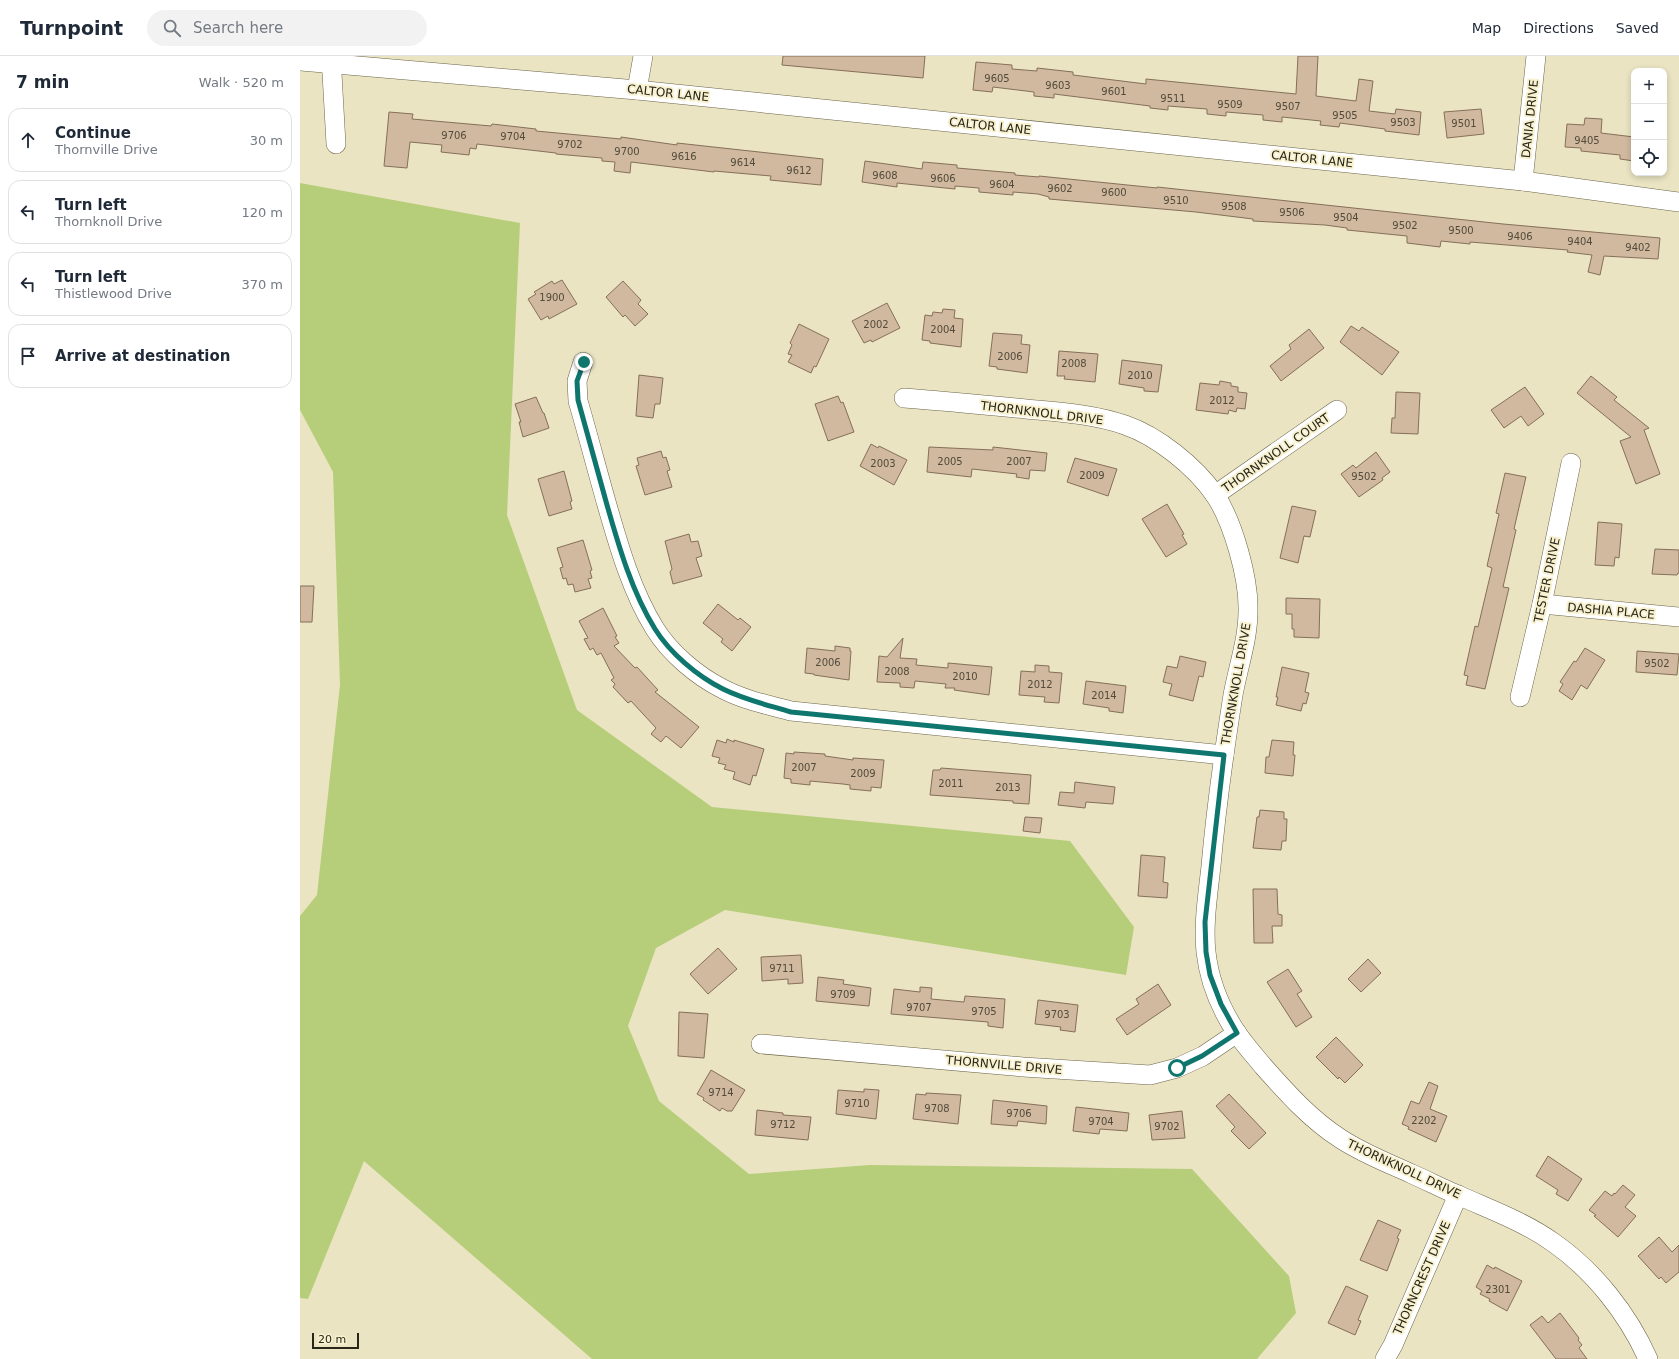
<!DOCTYPE html>
<meta charset="utf-8">
<style>
:root{--surface:#fff;--page:#f2f2f3;--text:#1f2937;--muted:#747a83;--line:#e0e1e3}
body{margin:0;font-family:"DejaVu Sans",sans-serif;background:var(--page);color:var(--text)}
.controls{position:absolute;right:12px;top:12px;display:grid;overflow:hidden;border-radius:8px;box-shadow:0 2px 6px #0003}
.controls button{width:36px;height:36px;display:grid;place-items:center;padding:0;border:0;border-bottom:1px solid var(--line);background:var(--surface);color:var(--text);font:20px sans-serif}
.scale{position:absolute;left:12px;bottom:10px;width:47px;box-sizing:border-box;padding-left:4px;border:2px solid #282619;border-top:0;font-size:11px;line-height:14px;white-space:nowrap;color:#282619;-webkit-text-stroke:3px #f8f1d0;paint-order:stroke}
.stop{position:absolute;width:12px;height:12px;margin:-9px;border:3px solid #0f766e;border-radius:50%;background:#fff}
.stop.end{background:#0f766e;border-color:#fff;box-shadow:0 1px 4px #0008}
.list{margin:0;padding:0;list-style:none}
h2{display:flex;justify-content:space-between;align-items:center;height:52px;margin:0;padding:0 16px;font-size:17px}
h2 small{font-size:13px;font-weight:400;color:var(--muted)}
.list li{display:grid;grid-template-columns:26px 1fr auto;gap:12px;align-items:center;box-sizing:border-box;height:64px;margin:0 8px 8px;padding:0 8px;border:1px solid var(--line);border-radius:12px}
.list b{display:block;font-size:15px;white-space:nowrap}
.list p{margin:0;font-size:13px;white-space:nowrap;color:var(--muted)}
.list em{font-size:13px;font-style:normal;color:var(--muted)}
.icon{flex:none;width:22px;height:22px;fill:none;stroke:currentColor;stroke-width:2;stroke-linecap:round;stroke-linejoin:round}
.map{position:relative;flex:none;width:1379px;height:1303px;overflow:hidden}
header{display:flex;align-items:center;gap:24px;box-sizing:border-box;height:56px;padding:0 20px;background:var(--surface);border-bottom:1px solid var(--line)}
header strong{font-size:19px}
nav{display:flex;gap:22px;margin-inline-start:auto;font-size:14px}
.search{width:280px;height:36px;background:var(--page);display:flex;align-items:center;gap:10px;box-sizing:border-box;padding:0 14px;border-radius:22px;color:var(--muted);font-size:15px}
main{display:flex}
aside{flex:1;background:var(--surface)}
.map>svg:first-child{display:block}
.green{fill:#b6ce79}
.building{fill:#d1b9a0;stroke:#856f58}
.lines{fill:none;stroke-linecap:round;stroke-linejoin:round}
.minor-casing{stroke:#6b6548;stroke-width:20}
.minor{stroke:#fff;stroke-width:19}
.route{stroke:#0f766e;stroke-width:5}
.labels{text-anchor:middle;dominant-baseline:central;stroke-width:4;stroke-linejoin:round;paint-order:stroke}
.number-label{font-size:10px;fill:#524b3b}
.street-label{font-size:12px;fill:#282619;stroke:#f8f1d0}
</style>
<header>
<strong>Turnpoint</strong>
<div class="search"><svg class="icon" aria-label="search" viewBox="0 0 24 24"><circle cx="10" cy="10" r="6"/><path d="M15 15l6 6"/></svg>Search here</div>
<nav><a>Map</a><a>Directions</a><a>Saved</a></nav>
</header>
<main>
<aside>
<h2>7 min<small>Walk · 520 m</small></h2>
<ul class="list">
<li><svg class="icon" aria-label="ahead" viewBox="0 0 24 24"><path d="M12 20V5M6 11l6-6 6 6"/></svg><div><b>Continue</b><p>Thornville Drive</p></div><em>30 m</em></li>
<li><svg class="icon" aria-label="left" viewBox="0 0 24 24"><path d="M17 20v-9H6M10 6l-5 5 5 5"/></svg><div><b>Turn left</b><p>Thornknoll Drive</p></div><em>120 m</em></li>
<li><svg class="icon" aria-label="left" viewBox="0 0 24 24"><path d="M17 20v-9H6M10 6l-5 5 5 5"/></svg><div><b>Turn left</b><p>Thistlewood Drive</p></div><em>370 m</em></li>
<li><svg class="icon" aria-label="arrive" viewBox="0 0 24 24"><path d="M6 21V4h12l-3 4 3 4H6"/></svg><div><b>Arrive at destination</b></div></li>
</ul>
</aside>
<div class="map">
<svg width="1379" height="1303" viewBox="0 0 1379 1303">
<rect width="100%" height="100%" fill="#eae4c3"/>
<path class="green" d="M 0,127 L 220,167 L 207,459 L 277,654 L 412,751 L 770,785 L 834,871 L 826,919 L 425,854 L 356,892 L 328,970 L 359,1045 L 449,1118 L 570,1109 L 892,1113 L 989,1220 L 996,1257 L 957,1303 L 292,1303 L 64,1105 L 8,1243 L 0,1242 L 0,860 L 17,839 L 40,629 L 33,416 L 0,354 Z"/>
<g class="building">
<path d="M 483,0 L 625,0 L 623,22 L 482,9 Z"/>
<path d="M 998,0 L 1018,0 L 1016,40 L 1056,45 L 1059,23 L 1073,25 L 1069,55 L 1095,58 L 1096,53 L 1121,56 L 1119,79 L 1085,75 L 1085,73 L 1040,67 L 1039,71 L 1020,69 L 1021,65 L 982,61 L 982,66 L 963,64 L 963,59 L 926,56 L 926,60 L 907,58 L 907,53 L 868,50 L 868,54 L 850,52 L 850,50 L 754,38 L 754,42 L 734,40 L 734,36 L 693,31 L 692,36 L 673,34 L 676,6 L 712,9 L 712,13 L 737,15 L 737,12 L 773,16 L 773,19 L 846,28 L 846,23 L 996,38 Z"/>
<path d="M 1181,53 L 1184,78 L 1147,82 L 1144,56 Z"/>
<path d="M 89,56 L 113,58 L 112,63 L 191,70 L 192,68 L 236,73 L 236,75 L 321,83 L 321,81 L 377,89 L 377,87 L 523,103 L 521,129 L 470,124 L 471,120 L 414,115 L 414,116 L 331,106 L 330,117 L 314,115 L 315,106 L 302,105 L 302,102 L 256,98 L 256,97 L 177,88 L 176,93 L 170,92 L 169,99 L 141,96 L 142,89 L 110,86 L 107,112 L 84,110 Z"/>
<path d="M 1285,62 L 1302,63 L 1301,77 L 1334,81 L 1334,105 L 1320,103 L 1320,99 L 1281,95 L 1281,92 L 1265,91 L 1267,68 L 1284,69 Z"/>
<path d="M 565,105 L 622,113 L 623,106 L 657,109 L 657,112 L 715,117 L 715,119 L 739,121 L 739,120 L 857,132 L 857,131 L 1203,168 L 1360,182 L 1358,203 L 1304,200 L 1300,219 L 1288,216 L 1292,199 L 1267,196 L 1268,194 L 1170,186 L 1170,188 L 1141,185 L 1140,191 L 1107,187 L 1107,180 L 1047,174 L 1047,172 L 1025,169 L 953,165 L 953,163 L 896,156 L 749,143 L 749,141 L 738,138 L 713,136 L 713,139 L 679,136 L 679,132 L 655,130 L 655,133 L 597,127 L 597,131 L 562,126 Z"/>
<path d="M 262,224 L 277,248 L 249,263 L 248,260 L 241,264 L 228,243 L 236,238 L 234,236 L 252,225 L 254,228 Z"/>
<path d="M 323,225 L 341,244 L 338,248 L 348,258 L 335,270 L 325,259 L 323,261 L 306,241 Z"/>
<path d="M 587,247 L 600,272 L 572,286 L 571,284 L 564,287 L 552,265 Z"/>
<path d="M 643,253 L 655,254 L 654,262 L 663,263 L 661,291 L 630,287 L 630,285 L 622,284 L 625,259 L 632,260 L 633,256 L 642,257 Z"/>
<path d="M 499,268 L 529,283 L 516,311 L 514,310 L 511,317 L 488,306 L 492,299 L 488,298 L 492,289 L 490,287 Z"/>
<path d="M 1051,270 L 1059,275 L 1062,271 L 1099,296 L 1082,319 L 1040,286 Z"/>
<path d="M 1009,273 L 1024,292 L 981,325 L 970,310 L 991,293 L 989,289 Z"/>
<path d="M 693,277 L 722,279 L 721,288 L 730,289 L 727,317 L 697,313 L 697,311 L 689,310 Z"/>
<path d="M 759,295 L 798,298 L 795,326 L 764,323 L 765,320 L 757,320 Z"/>
<path d="M 822,304 L 862,309 L 858,336 L 844,335 L 844,332 L 819,328 Z"/>
<path d="M 339,319 L 363,322 L 360,348 L 355,348 L 353,362 L 336,360 Z"/>
<path d="M 1291,320 L 1317,341 L 1314,344 L 1349,372 L 1344,374 L 1360,418 L 1336,428 L 1320,385 L 1331,381 L 1277,337 Z"/>
<path d="M 920,325 L 931,327 L 931,330 L 938,331 L 938,336 L 947,337 L 945,353 L 937,352 L 936,356 L 929,354 L 928,358 L 896,354 L 900,327 L 919,329 Z"/>
<path d="M 1225,331 L 1244,358 L 1228,370 L 1221,360 L 1204,372 L 1191,354 Z"/>
<path d="M 1096,336 L 1120,337 L 1118,378 L 1091,377 L 1092,362 L 1095,362 Z"/>
<path d="M 538,340 L 541,347 L 543,346 L 554,376 L 528,385 L 515,348 Z"/>
<path d="M 236,341 L 243,357 L 244,357 L 249,372 L 223,381 L 219,366 L 221,366 L 215,348 Z"/>
<path d="M 571,388 L 578,392 L 579,390 L 607,404 L 594,429 L 560,410 Z"/>
<path d="M 629,391 L 693,394 L 693,391 L 747,397 L 745,415 L 730,414 L 729,423 L 716,421 L 717,418 L 672,413 L 671,421 L 627,416 Z"/>
<path d="M 361,395 L 363,402 L 366,401 L 370,414 L 367,415 L 372,431 L 345,439 L 336,410 L 339,409 L 337,402 Z"/>
<path d="M 1076,396 L 1090,416 L 1082,422 L 1083,424 L 1059,441 L 1041,418 L 1053,409 L 1056,412 Z"/>
<path d="M 775,402 L 817,413 L 808,440 L 767,426 Z"/>
<path d="M 264,415 L 272,445 L 270,446 L 272,453 L 249,460 L 238,423 Z"/>
<path d="M 1205,417 L 1226,421 L 1214,473 L 1216,474 L 1203,531 L 1209,532 L 1185,633 L 1166,629 L 1168,620 L 1164,619 L 1175,570 L 1178,571 L 1192,512 L 1187,510 L 1199,458 L 1196,457 Z"/>
<path d="M 867,448 L 884,478 L 882,479 L 887,488 L 866,501 L 842,463 Z"/>
<path d="M 992,450 L 1016,455 L 1010,481 L 1004,480 L 998,507 L 980,502 Z"/>
<path d="M 1298,466 L 1322,468 L 1319,502 L 1315,501 L 1314,510 L 1295,509 Z"/>
<path d="M 389,478 L 391,486 L 398,485 L 402,500 L 396,502 L 402,520 L 373,528 L 370,516 L 372,513 L 365,485 Z"/>
<path d="M 283,484 L 292,514 L 290,515 L 292,522 L 288,523 L 291,532 L 275,536 L 273,528 L 268,529 L 266,522 L 263,523 L 260,512 L 263,511 L 257,492 Z"/>
<path d="M 1355,493 L 1379,494 L 1379,517 L 1378,517 L 1377,519 L 1352,518 Z"/>
<path d="M 0,530 L 14,530 L 12,566 L 0,566 Z"/>
<path d="M 986,542 L 1020,543 L 1019,582 L 994,581 L 994,573 L 992,573 L 992,558 L 986,558 Z"/>
<path d="M 418,548 L 438,564 L 440,562 L 451,571 L 432,595 L 421,586 L 423,583 L 403,567 Z"/>
<path d="M 303,552 L 317,580 L 315,581 L 319,587 L 314,590 L 335,612 L 337,611 L 358,634 L 355,636 L 399,671 L 381,692 L 366,680 L 361,686 L 351,678 L 356,672 L 331,645 L 328,647 L 313,631 L 315,628 L 311,624 L 314,622 L 301,597 L 297,599 L 293,592 L 290,594 L 284,583 L 288,582 L 279,565 Z"/>
<path d="M 603,582 L 600,602 L 617,603 L 616,609 L 648,612 L 648,607 L 692,611 L 689,639 L 654,634 L 655,632 L 645,632 L 646,628 L 615,625 L 614,632 L 600,631 L 600,627 L 577,626 L 579,600 L 587,601 Z"/>
<path d="M 535,590 L 550,592 L 550,595 L 551,595 L 549,624 L 514,619 L 514,618 L 505,617 L 507,592 L 535,595 Z"/>
<path d="M 1285,592 L 1305,604 L 1287,633 L 1281,629 L 1272,644 L 1259,635 L 1263,628 L 1260,626 L 1274,605 L 1276,606 Z"/>
<path d="M 1337,595 L 1379,598 L 1377,619 L 1336,616 Z"/>
<path d="M 880,600 L 906,606 L 903,621 L 899,620 L 893,645 L 869,639 L 872,628 L 863,626 L 867,610 L 877,612 Z"/>
<path d="M 735,609 L 749,610 L 749,616 L 762,617 L 759,647 L 744,646 L 745,641 L 719,639 L 721,615 L 735,616 Z"/>
<path d="M 982,611 L 1009,617 L 1005,636 L 1009,637 L 1006,648 L 1003,647 L 1001,655 L 976,649 L 978,641 L 976,641 Z"/>
<path d="M 786,625 L 826,630 L 823,657 L 809,655 L 809,652 L 783,648 Z"/>
<path d="M 427,683 L 434,686 L 434,684 L 464,693 L 456,720 L 453,719 L 450,729 L 433,723 L 435,716 L 424,713 L 426,709 L 418,707 L 420,702 L 412,700 L 417,684 L 426,687 Z"/>
<path d="M 972,684 L 994,686 L 993,699 L 995,699 L 993,720 L 965,717 L 966,701 L 969,701 Z"/>
<path d="M 494,696 L 525,698 L 525,700 L 553,704 L 553,702 L 584,704 L 581,732 L 571,731 L 571,735 L 550,733 L 550,729 L 543,728 L 510,725 L 510,729 L 491,727 L 491,723 L 484,722 L 486,697 L 494,698 Z"/>
<path d="M 641,712 L 731,719 L 729,748 L 713,747 L 713,745 L 630,739 L 633,714 L 640,714 Z"/>
<path d="M 775,726 L 815,731 L 813,748 L 786,746 L 785,752 L 758,749 L 760,736 L 774,737 Z"/>
<path d="M 960,754 L 984,756 L 984,763 L 987,763 L 986,785 L 982,785 L 981,794 L 953,792 L 957,761 L 959,761 Z"/>
<path d="M 725,761 L 742,762 L 740,777 L 723,775 Z"/>
<path d="M 841,799 L 865,801 L 863,826 L 868,827 L 867,842 L 838,840 Z"/>
<path d="M 953,833 L 977,833 L 978,858 L 982,859 L 982,870 L 972,870 L 973,887 L 954,887 Z"/>
<path d="M 418,892 L 437,913 L 408,938 L 390,918 Z"/>
<path d="M 501,899 L 503,927 L 488,928 L 488,923 L 462,925 L 461,901 Z"/>
<path d="M 1068,903 L 1081,917 L 1061,936 L 1048,923 Z"/>
<path d="M 988,913 L 1002,935 L 997,938 L 1012,961 L 996,971 L 967,926 Z"/>
<path d="M 518,921 L 544,924 L 543,928 L 571,932 L 569,950 L 516,945 Z"/>
<path d="M 858,928 L 871,949 L 827,979 L 816,963 L 839,948 L 836,943 Z"/>
<path d="M 620,931 L 632,932 L 631,943 L 664,946 L 665,940 L 705,943 L 703,972 L 688,970 L 688,966 L 591,958 L 594,933 L 620,936 Z"/>
<path d="M 738,944 L 778,949 L 775,976 L 760,974 L 761,971 L 735,968 Z"/>
<path d="M 379,956 L 408,958 L 404,1002 L 378,1000 Z"/>
<path d="M 1036,981 L 1063,1009 L 1045,1027 L 1039,1021 L 1038,1023 L 1016,1001 Z"/>
<path d="M 411,1014 L 445,1034 L 432,1055 L 427,1055 L 422,1052 L 420,1055 L 403,1044 L 404,1042 L 397,1038 Z"/>
<path d="M 1129,1026 L 1138,1030 L 1130,1053 L 1147,1060 L 1136,1086 L 1108,1073 L 1109,1071 L 1102,1068 L 1111,1045 L 1119,1048 Z"/>
<path d="M 564,1033 L 579,1034 L 576,1063 L 536,1058 L 538,1034 L 564,1036 Z"/>
<path d="M 626,1037 L 661,1039 L 658,1068 L 613,1063 L 616,1038 L 626,1039 Z"/>
<path d="M 929,1038 L 966,1077 L 949,1093 L 931,1075 L 935,1071 L 916,1050 Z"/>
<path d="M 693,1044 L 747,1050 L 746,1068 L 718,1065 L 717,1070 L 691,1068 Z"/>
<path d="M 776,1051 L 829,1057 L 827,1075 L 800,1073 L 799,1078 L 773,1075 Z"/>
<path d="M 457,1054 L 483,1057 L 483,1059 L 511,1061 L 508,1084 L 455,1079 Z"/>
<path d="M 882,1055 L 885,1082 L 852,1084 L 849,1059 Z"/>
<path d="M 1248,1100 L 1282,1123 L 1268,1145 L 1256,1138 L 1258,1134 L 1236,1120 Z"/>
<path d="M 1323,1129 L 1335,1139 L 1325,1151 L 1336,1160 L 1318,1181 L 1294,1160 L 1296,1159 L 1289,1154 L 1305,1135 L 1312,1140 L 1314,1137 L 1315,1138 Z"/>
<path d="M 1078,1164 L 1101,1174 L 1097,1182 L 1099,1183 L 1087,1215 L 1060,1204 Z"/>
<path d="M 1359,1181 L 1372,1196 L 1379,1189 L 1379,1216 L 1366,1227 L 1361,1221 L 1359,1223 L 1338,1200 Z"/>
<path d="M 1187,1209 L 1194,1213 L 1195,1211 L 1222,1225 L 1207,1255 L 1189,1245 L 1190,1243 L 1180,1238 L 1182,1235 L 1176,1231 Z"/>
<path d="M 1046,1230 L 1068,1240 L 1058,1264 L 1061,1265 L 1055,1279 L 1028,1267 Z"/>
<path d="M 1260,1257 L 1279,1282 L 1278,1284 L 1282,1289 L 1279,1292 L 1287,1303 L 1256,1303 L 1230,1269 L 1242,1260 L 1248,1267 Z"/>
</g>
<g class="lines">
<defs>
<g id="minor">
<path d="M 31,0 L 36,88"/>
<path d="M 0,5 L 337,34 L 1223,125 L 1379,146"/>
<path d="M 337,34 L 343,0"/>
<path d="M 1223,125 L 1236,0"/>
<path d="M 283,306 L 277,325 L 278,345 C 288,379 297,414 307,449 C 319,491 332,536 355,573 C 370,597 397,620 423,633 C 444,644 468,649 491,655 L 924,699"/>
<path d="M 604,342 C 645,345 685,349 726,353 C 759,356 794,358 825,369 C 857,380 895,410 915,439 C 933,466 949,522 948,555 C 948,584 938,611 933,639 C 924,696 916,753 911,810 C 908,838 903,868 906,896 C 909,924 921,953 936,976 C 944,988 954,999 963,1010 C 987,1037 1011,1064 1041,1083 C 1064,1098 1088,1107 1112,1118 C 1128,1125 1143,1133 1158,1139 C 1191,1154 1225,1166 1254,1187 C 1294,1215 1328,1258 1348,1303"/>
<path d="M 915,439 L 1037,354"/>
<path d="M 1242,548 L 1379,561"/>
<path d="M 1220,641 L 1242,548 L 1271,407"/>
<path d="M 461,988 L 723,1011 L 850,1019 L 877,1012 L 903,1000 L 937,977"/>
<path d="M 1085,1303 L 1093,1289 L 1158,1139"/>
</g>
</defs>
<use href="#minor" class="minor-casing"/>
<use href="#minor" class="minor"/>
</g>
<g class="lines">
<path class="route" d="M 284,306 L 277,325 L 278,344 C 288,379 297,414 307,449 C 319,491 332,536 355,573 C 370,597 397,620 423,633 C 445,644 468,649 491,656 L 924,699 L 905,866 L 906,896 L 910,919 L 921,948 L 937,977 L 902,1000 L 877,1012"/>
</g>
<g class="labels">
<g class="number-label">
<text x="697" y="22">9605</text>
<text x="758" y="29">9603</text>
<text x="814" y="35">9601</text>
<text x="873" y="42">9511</text>
<text x="930" y="48">9509</text>
<text x="988" y="50">9507</text>
<text x="1045" y="59">9505</text>
<text x="1103" y="66">9503</text>
<text x="1164" y="67">9501</text>
<text x="154" y="79">9706</text>
<text x="213" y="80">9704</text>
<text x="1287" y="84">9405</text>
<text x="270" y="88">9702</text>
<text x="327" y="95">9700</text>
<text x="384" y="100">9616</text>
<text x="443" y="106">9614</text>
<text x="499" y="114">9612</text>
<text x="585" y="119">9608</text>
<text x="643" y="122">9606</text>
<text x="702" y="128">9604</text>
<text x="760" y="132">9602</text>
<text x="814" y="136">9600</text>
<text x="876" y="144">9510</text>
<text x="934" y="150">9508</text>
<text x="992" y="156">9506</text>
<text x="1046" y="161">9504</text>
<text x="1105" y="169">9502</text>
<text x="1161" y="174">9500</text>
<text x="1220" y="180">9406</text>
<text x="1280" y="185">9404</text>
<text x="1338" y="191">9402</text>
<text x="252" y="241">1900</text>
<text x="576" y="268">2002</text>
<text x="643" y="273">2004</text>
<text x="710" y="300">2006</text>
<text x="774" y="307">2008</text>
<text x="840" y="319">2010</text>
<text x="922" y="344">2012</text>
<text x="650" y="405">2005</text>
<text x="719" y="405">2007</text>
<text x="583" y="407">2003</text>
<text x="792" y="419">2009</text>
<text x="1064" y="420">9502</text>
<text x="528" y="606">2006</text>
<text x="1357" y="607">9502</text>
<text x="597" y="615">2008</text>
<text x="665" y="620">2010</text>
<text x="740" y="628">2012</text>
<text x="804" y="639">2014</text>
<text x="504" y="711">2007</text>
<text x="563" y="717">2009</text>
<text x="651" y="727">2011</text>
<text x="708" y="731">2013</text>
<text x="482" y="912">9711</text>
<text x="543" y="938">9709</text>
<text x="619" y="951">9707</text>
<text x="684" y="955">9705</text>
<text x="757" y="958">9703</text>
<text x="421" y="1036">9714</text>
<text x="557" y="1047">9710</text>
<text x="637" y="1052">9708</text>
<text x="719" y="1057">9706</text>
<text x="1124" y="1064">2202</text>
<text x="801" y="1065">9704</text>
<text x="483" y="1068">9712</text>
<text x="867" y="1070">9702</text>
<text x="1198" y="1233">2301</text>
</g>
<g class="street-label">
<text transform="translate(368 37) rotate(6)">CALTOR LANE</text>
<text transform="translate(1230 63) rotate(-84)">DANIA DRIVE</text>
<text transform="translate(690 70) rotate(6)">CALTOR LANE</text>
<text transform="translate(1012 103) rotate(6)">CALTOR LANE</text>
<text transform="translate(742 357) rotate(7)">THORNKNOLL DRIVE</text>
<text transform="translate(976 397) rotate(-35)">THORNKNOLL COURT</text>
<text transform="translate(1247 524) rotate(-78)">TESTER DRIVE</text>
<text transform="translate(1311 555) rotate(5)">DASHIA PLACE</text>
<text transform="translate(936 628) rotate(-80)">THORNKNOLL DRIVE</text>
<text transform="translate(704 1009) rotate(5)">THORNVILLE DRIVE</text>
<text transform="translate(1104 1113) rotate(25)">THORNKNOLL DRIVE</text>
<text transform="translate(1122 1222) rotate(-66)">THORNCREST DRIVE</text>
</g>
</g>
</svg>
<div class="controls">
<button>+</button>
<button>−</button>
<button><svg class="icon" aria-label="locate" viewBox="0 0 24 24"><circle cx="12" cy="12" r="6"/><path d="M12 2v4M12 18v4M2 12h4M18 12h4"/></svg></button>
</div>
<div class="scale">20 m</div>
<div class="stop" style="left:877px;top:1012px"></div>
<div class="stop end" style="left:284px;top:306px"></div>
</div>
</main>
